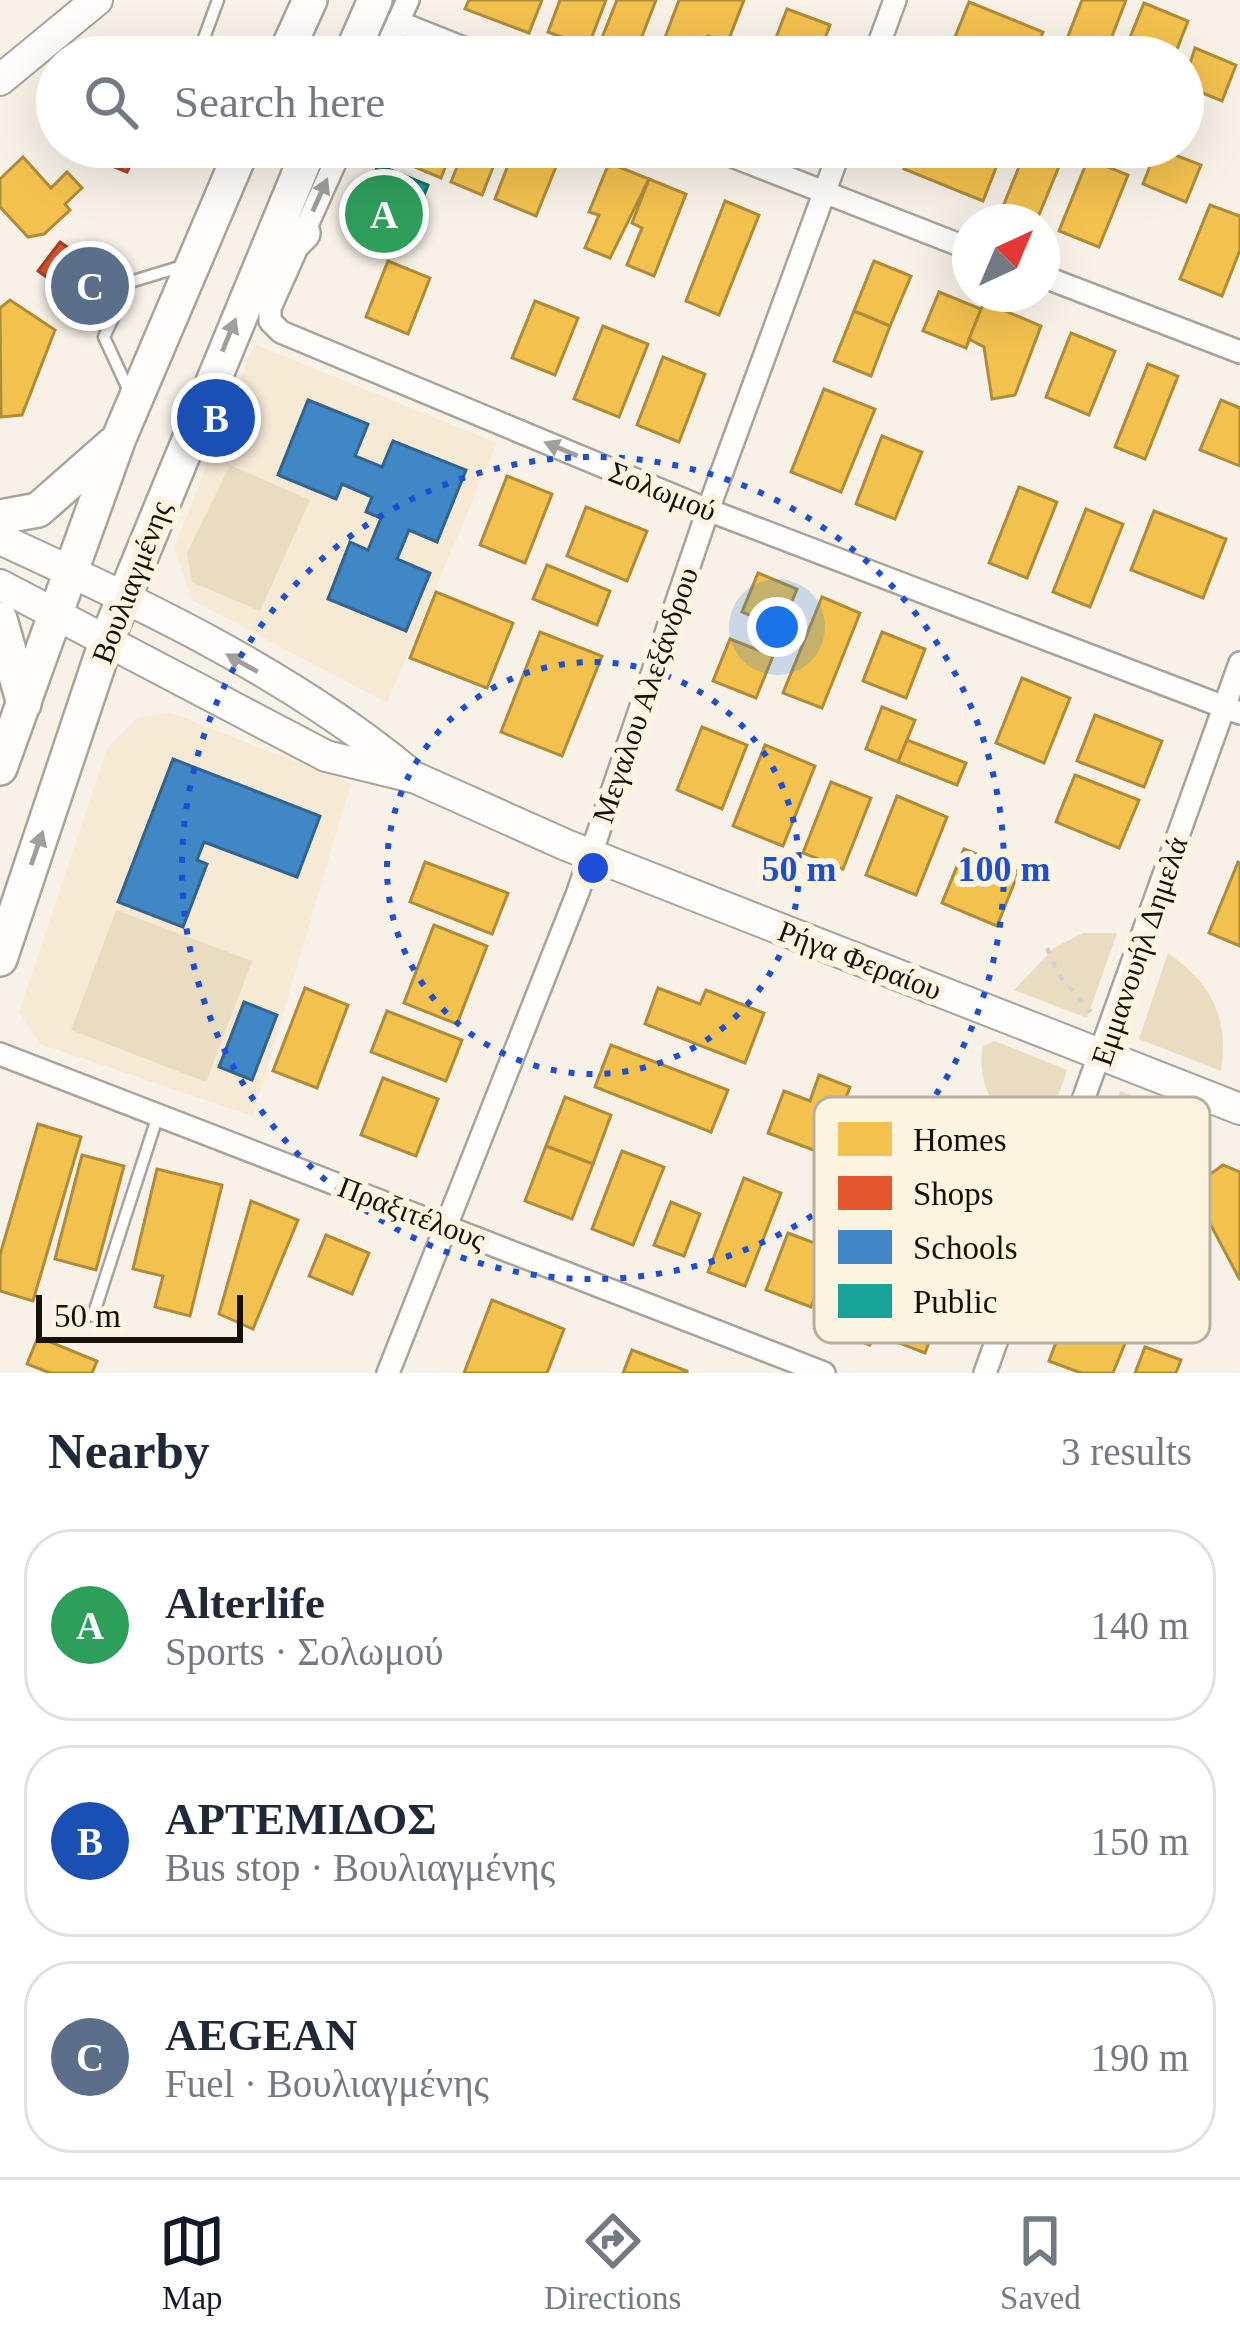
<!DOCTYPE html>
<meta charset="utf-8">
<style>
:root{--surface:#fff;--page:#f6f6f7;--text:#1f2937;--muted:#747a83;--line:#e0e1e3;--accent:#111827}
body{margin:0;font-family:Georgia,serif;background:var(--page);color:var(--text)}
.compass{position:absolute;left:952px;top:204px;width:108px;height:108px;border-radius:50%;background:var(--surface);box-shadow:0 12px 48px #0002;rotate:44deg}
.scale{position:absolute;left:36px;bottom:30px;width:207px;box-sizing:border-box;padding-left:12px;border:6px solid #151109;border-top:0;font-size:33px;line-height:42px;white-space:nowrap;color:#151109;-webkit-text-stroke:9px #fdf3e1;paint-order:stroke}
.you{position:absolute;left:777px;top:627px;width:42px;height:42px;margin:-30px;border:9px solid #fff;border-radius:50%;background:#1a73e8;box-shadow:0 0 0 18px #1a73e833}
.badge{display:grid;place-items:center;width:78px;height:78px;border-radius:50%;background:var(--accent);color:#fff;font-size:39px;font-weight:700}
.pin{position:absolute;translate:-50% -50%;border:6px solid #fff;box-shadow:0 3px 12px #0006}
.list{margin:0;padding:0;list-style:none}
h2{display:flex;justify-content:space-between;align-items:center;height:156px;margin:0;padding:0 48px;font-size:51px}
h2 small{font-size:39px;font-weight:400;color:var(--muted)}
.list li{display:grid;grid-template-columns:78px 1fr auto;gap:36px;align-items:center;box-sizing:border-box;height:192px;margin:0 24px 24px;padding:0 24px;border:3px solid var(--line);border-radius:48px}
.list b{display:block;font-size:45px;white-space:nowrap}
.list p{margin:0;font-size:39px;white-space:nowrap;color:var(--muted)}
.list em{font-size:39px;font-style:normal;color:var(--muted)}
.icon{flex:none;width:66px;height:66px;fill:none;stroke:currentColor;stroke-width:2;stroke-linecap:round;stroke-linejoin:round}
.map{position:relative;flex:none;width:1240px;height:1373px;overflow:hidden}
.search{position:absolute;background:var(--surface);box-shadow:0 12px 48px #0002;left:36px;right:36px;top:36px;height:132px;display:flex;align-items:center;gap:30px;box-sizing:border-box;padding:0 42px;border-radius:66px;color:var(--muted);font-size:45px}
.sheet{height:804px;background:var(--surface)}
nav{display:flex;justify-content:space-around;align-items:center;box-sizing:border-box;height:168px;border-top:3px solid var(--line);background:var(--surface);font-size:33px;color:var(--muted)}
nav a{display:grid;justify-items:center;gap:6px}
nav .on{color:var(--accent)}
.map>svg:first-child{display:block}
.built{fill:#f6ead5}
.green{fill:#eadcc0}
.homes{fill:#f2c14e;stroke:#b08c39;stroke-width:3}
.shops{fill:#e4572e;stroke:#a64223;stroke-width:3}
.schools{fill:#3f88c5;stroke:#32648d;stroke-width:3}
.public{fill:#17a398;stroke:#16776d;stroke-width:3}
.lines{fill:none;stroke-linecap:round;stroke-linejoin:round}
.lane-casing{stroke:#a8a39b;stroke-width:15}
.street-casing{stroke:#a8a39b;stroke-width:26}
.secondary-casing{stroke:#a8a39b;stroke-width:34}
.primary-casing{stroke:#a8a39b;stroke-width:38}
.path{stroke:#d4d2d0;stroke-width:4.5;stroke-dasharray:6 9;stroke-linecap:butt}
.lane{stroke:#fefdfb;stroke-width:10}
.street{stroke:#fefdfb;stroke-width:21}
.secondary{stroke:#fefdfb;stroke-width:30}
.primary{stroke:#fefdfb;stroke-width:33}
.oneway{fill:#a19f9a}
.ring{fill:none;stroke:#1d4ed8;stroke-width:6;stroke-dasharray:6 12}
.labels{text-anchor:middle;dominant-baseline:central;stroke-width:12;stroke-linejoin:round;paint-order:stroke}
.street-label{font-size:30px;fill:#151109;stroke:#fdf3e1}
.key{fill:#fdf3e1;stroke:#b7afa0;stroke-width:3}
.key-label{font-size:33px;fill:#151109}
.centre{fill:#1d4ed8;stroke:#fdf3e1;stroke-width:6}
.ring-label{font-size:36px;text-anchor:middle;font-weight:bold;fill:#1d4ed8;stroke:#fdf3e1;stroke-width:12;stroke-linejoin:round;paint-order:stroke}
</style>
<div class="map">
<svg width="1240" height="1373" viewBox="0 0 1240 1373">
<rect width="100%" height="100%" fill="#f7f1e7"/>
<g class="built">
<path d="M 254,344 L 497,443 L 387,703 L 192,600 L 174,549 Z"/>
<path d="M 171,713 L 351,783 L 253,1116 L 40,1044 L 19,1012 L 107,748 L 138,717 Z"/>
</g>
<g class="green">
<path d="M 230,465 L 310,500 L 260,611 L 192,582 L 187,553 Z"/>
<path d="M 116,910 L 252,961 L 206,1082 L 71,1030 Z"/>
<path d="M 1083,933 L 1117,933 L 1087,1018 L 1014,990 L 1054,948 Z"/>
<path d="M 1168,953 C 1212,984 1229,1018 1221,1071 L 1139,1039 Z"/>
<path d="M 995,1041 L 1067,1070 L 1039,1152 C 1005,1131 974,1088 983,1046 Z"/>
<path d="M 1120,1091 L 1203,1122 L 1208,1134 C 1180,1173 1135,1184 1089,1175 Z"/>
</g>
<g class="homes">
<path d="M 469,0 L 542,0 L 529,33 L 465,9 Z"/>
<path d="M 560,0 L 606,0 L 588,47 L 548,32 Z"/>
<path d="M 617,0 L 656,0 L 634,57 L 596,53 Z"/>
<path d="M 679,0 L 744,0 L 727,44 L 708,36 L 700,57 L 660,51 Z"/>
<path d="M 1082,0 L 1126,0 L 1104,57 L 1060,57 Z"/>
<path d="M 969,2 L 1043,32 L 1033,57 L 989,57 L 953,42 Z"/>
<path d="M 1144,3 L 1188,21 L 1174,57 L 1122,57 Z"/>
<path d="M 787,9 L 830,25 L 818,57 L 769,56 Z"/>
<path d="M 1195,48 L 1236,65 L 1222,101 L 1183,85 Z"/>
<path d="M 403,147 L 453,147 L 441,178 L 398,160 Z"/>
<path d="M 465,147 L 501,147 L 482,195 L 451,182 Z"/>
<path d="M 515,147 L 564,147 L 536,216 L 495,199 Z"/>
<path d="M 913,147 L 966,147 L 999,160 L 983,201 L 904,169 Z"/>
<path d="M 1027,147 L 1067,147 L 1036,222 L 1002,209 Z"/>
<path d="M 1157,148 L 1201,165 L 1186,202 L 1143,184 Z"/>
<path d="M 23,157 L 51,188 L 67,172 L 82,188 L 65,204 L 70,210 L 44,234 L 28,237 L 0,207 L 0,179 Z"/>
<path d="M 1088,159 L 1128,175 L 1099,247 L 1059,231 Z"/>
<path d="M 609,163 L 649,179 L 610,258 L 585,248 L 599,215 L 589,212 Z"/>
<path d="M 649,179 L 686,194 L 654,276 L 627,265 L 642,228 L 632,223 Z"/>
<path d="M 725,201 L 759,215 L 719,315 L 686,301 Z"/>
<path d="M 1210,205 L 1240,216 L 1240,250 L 1222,296 L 1180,279 Z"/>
<path d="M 388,261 L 430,278 L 408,334 L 366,317 Z"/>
<path d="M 874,261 L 911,276 L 890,326 L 854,311 Z"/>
<path d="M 939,292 L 981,309 L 966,348 L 923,331 Z"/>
<path d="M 10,300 L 55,330 L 22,415 L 1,417 L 0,308 Z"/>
<path d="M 535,301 L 578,318 L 555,375 L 512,358 Z"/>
<path d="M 984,302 L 1041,326 L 1015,395 L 992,399 L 984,347 L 969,339 Z"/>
<path d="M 854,311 L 890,326 L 871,376 L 834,361 Z"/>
<path d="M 603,326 L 648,344 L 619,417 L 574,399 Z"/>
<path d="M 1071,333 L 1115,351 L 1089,415 L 1046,397 Z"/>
<path d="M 663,357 L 705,374 L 679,442 L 637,425 Z"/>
<path d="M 1148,364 L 1178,376 L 1145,459 L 1115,447 Z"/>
<path d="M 824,389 L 875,409 L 841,492 L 791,472 Z"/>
<path d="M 1221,400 L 1240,408 L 1240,466 L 1200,450 Z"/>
<path d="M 882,436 L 922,452 L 895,519 L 856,504 Z"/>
<path d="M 507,476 L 552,494 L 525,563 L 480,545 Z"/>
<path d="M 1019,487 L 1057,502 L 1027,578 L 989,563 Z"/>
<path d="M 586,507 L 647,531 L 627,581 L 567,556 Z"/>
<path d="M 1086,509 L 1123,524 L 1090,607 L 1053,592 Z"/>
<path d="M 1154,511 L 1226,539 L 1203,598 L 1131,570 Z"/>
<path d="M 547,565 L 610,591 L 597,625 L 533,599 Z"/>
<path d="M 758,573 L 797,589 L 781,628 L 742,612 Z"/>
<path d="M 436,592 L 513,623 L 487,688 L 410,658 Z"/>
<path d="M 822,597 L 860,613 L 822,708 L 783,693 Z"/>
<path d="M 540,632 L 602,656 L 562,756 L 501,732 Z"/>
<path d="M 882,632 L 925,649 L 906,698 L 863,681 Z"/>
<path d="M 730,639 L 773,656 L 756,698 L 713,681 Z"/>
<path d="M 1022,678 L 1070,698 L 1044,763 L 996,743 Z"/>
<path d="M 882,707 L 915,720 L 898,762 L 866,749 Z"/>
<path d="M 1095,715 L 1162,741 L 1144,787 L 1077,761 Z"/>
<path d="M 702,727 L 747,745 L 722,809 L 677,790 Z"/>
<path d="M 907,740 L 966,763 L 957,785 L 898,762 Z"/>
<path d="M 765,745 L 815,766 L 783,846 L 733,826 Z"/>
<path d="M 1075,775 L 1139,800 L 1119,848 L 1056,822 Z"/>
<path d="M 831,782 L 871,798 L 843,869 L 803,853 Z"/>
<path d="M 897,796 L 947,817 L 916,895 L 866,875 Z"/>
<path d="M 964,849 L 1019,871 L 997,926 L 942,903 Z"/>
<path d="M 425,862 L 508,893 L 492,934 L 410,902 Z"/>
<path d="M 1238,862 L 1240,863 L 1240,946 L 1209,933 Z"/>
<path d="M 434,925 L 487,946 L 457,1024 L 404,1003 Z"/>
<path d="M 305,988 L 348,1005 L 317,1088 L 273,1071 Z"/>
<path d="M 658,988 L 700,1004 L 706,990 L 764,1013 L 745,1063 L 645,1024 Z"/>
<path d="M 387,1011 L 462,1040 L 446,1081 L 371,1052 Z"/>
<path d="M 611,1045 L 728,1090 L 711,1132 L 595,1087 Z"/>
<path d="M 819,1075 L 850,1087 L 824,1154 L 768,1133 L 784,1091 L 810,1101 Z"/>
<path d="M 383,1078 L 438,1099 L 416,1156 L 361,1135 Z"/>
<path d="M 565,1097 L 611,1115 L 593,1164 L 546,1146 Z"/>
<path d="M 38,1124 L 81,1137 L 33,1301 L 0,1291 L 0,1255 Z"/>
<path d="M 546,1146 L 593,1164 L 572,1219 L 525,1201 Z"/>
<path d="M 622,1151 L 664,1167 L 633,1245 L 592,1229 Z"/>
<path d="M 82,1155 L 124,1166 L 96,1270 L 55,1259 Z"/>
<path d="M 1223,1165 L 1240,1172 L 1240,1280 L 1191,1188 Z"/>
<path d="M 157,1169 L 222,1185 L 190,1316 L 155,1307 L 163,1276 L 133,1269 Z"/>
<path d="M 744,1178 L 781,1193 L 745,1286 L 708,1272 Z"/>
<path d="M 251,1201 L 298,1220 L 253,1329 L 219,1314 Z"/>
<path d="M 671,1202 L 700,1214 L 684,1256 L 654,1245 Z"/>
<path d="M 788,1233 L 833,1250 L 811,1307 L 766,1290 Z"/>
<path d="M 326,1235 L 369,1253 L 352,1294 L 309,1276 Z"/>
<path d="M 868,1238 L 906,1253 L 870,1345 L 832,1331 Z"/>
<path d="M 902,1282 L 945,1299 L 925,1353 L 881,1336 Z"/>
<path d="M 492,1300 L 564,1329 L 547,1373 L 464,1373 Z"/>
<path d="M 1065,1318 L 1126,1341 L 1113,1373 L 1081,1373 L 1049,1361 Z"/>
<path d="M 38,1337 L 97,1361 L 92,1373 L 50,1373 L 27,1364 Z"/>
<path d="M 1145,1347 L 1181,1360 L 1176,1373 L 1135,1373 Z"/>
<path d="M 632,1350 L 687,1371 L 687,1373 L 623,1373 Z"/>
</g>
<g class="shops">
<path d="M 57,93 L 57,142 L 44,118 L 48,100 Z"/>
<path d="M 66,147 L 139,147 L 127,172 Z"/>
<path d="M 60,242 L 109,277 L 88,307 L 38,271 Z"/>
</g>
<g class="schools">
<path d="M 308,400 L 368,424 L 355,456 L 382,467 L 393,441 L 466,470 L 437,542 L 409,530 L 397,559 L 430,573 L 406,631 L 328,599 L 350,542 L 368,550 L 381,518 L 366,512 L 372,497 L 342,484 L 336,499 L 278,475 Z"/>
<path d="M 173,759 L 320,816 L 297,877 L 204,842 L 197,860 L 207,864 L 183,927 L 118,902 Z"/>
<path d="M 244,1002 L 277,1015 L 252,1080 L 219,1067 Z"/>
</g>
<path class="public" d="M 378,165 L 428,185 L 408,235 L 358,215 Z"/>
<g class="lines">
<defs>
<g id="lane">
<path d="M 197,57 L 218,0"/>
<path d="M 204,147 L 232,163"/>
<path d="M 129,391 L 104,337 L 130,282 L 186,265"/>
<path d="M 93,1316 L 158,1115"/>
</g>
<g id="street">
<path d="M 398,22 L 486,57"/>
<path d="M 382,57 L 408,0"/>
<path d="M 874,57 L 895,0"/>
<path d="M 342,147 L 270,308 L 270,321 L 281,332 L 708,510 L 1240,713"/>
<path d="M 709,147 L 970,249"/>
<path d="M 1042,276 L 1240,352"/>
<path d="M 0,1054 L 824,1373"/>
<path d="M 388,1373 L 578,892 L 708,510 L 841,147"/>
<path d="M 985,1373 L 1240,663"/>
</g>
<g id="secondary">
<path d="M 0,80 L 97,0"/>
<path d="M 0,539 C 140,603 288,673 407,771"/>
<path d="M 0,585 L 326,756 L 416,778 L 566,845 L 1240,1109"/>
</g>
<g id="primary">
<path d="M 284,57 L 310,0"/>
<path d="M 350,57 L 375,0"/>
<path d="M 262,274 L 303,233"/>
<path d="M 0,517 L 38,510 L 113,444"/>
<path d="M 0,619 L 24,704"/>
<path d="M 0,768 L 119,438 L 243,147"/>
<path d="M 0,959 L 107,639 L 310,147"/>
</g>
</defs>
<use href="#lane" class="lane-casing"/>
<use href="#street" class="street-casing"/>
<use href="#secondary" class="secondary-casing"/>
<use href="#primary" class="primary-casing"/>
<path class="path" d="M 1047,948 L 1059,975 L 1091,1012"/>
<use href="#lane" class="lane"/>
<use href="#street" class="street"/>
<use href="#secondary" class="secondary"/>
<use href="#primary" class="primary"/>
</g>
<defs><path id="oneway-solid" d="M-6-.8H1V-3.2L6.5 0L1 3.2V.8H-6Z" transform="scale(3)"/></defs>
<g class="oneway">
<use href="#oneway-solid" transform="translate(320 195) rotate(-66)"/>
<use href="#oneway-solid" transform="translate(229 335) rotate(-68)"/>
<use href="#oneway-solid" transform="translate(561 449) rotate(-157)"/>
<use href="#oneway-solid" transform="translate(242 663) rotate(-151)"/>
<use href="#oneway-solid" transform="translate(37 848) rotate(-71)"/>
</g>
<g class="ring">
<circle cx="593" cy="868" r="206"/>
<circle cx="593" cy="868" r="411"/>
</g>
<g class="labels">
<g class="street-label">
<text transform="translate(663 491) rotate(22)">Σολωμού</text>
<text transform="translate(131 582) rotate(-69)">Βουλιαγμένης</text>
<text transform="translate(645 695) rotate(-71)">Μεγαλου Αλεξάνδρου</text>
<text transform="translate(1139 951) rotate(-71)">Εμμανουήλ Δημελά</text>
<text transform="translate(860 960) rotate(21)">Ρήγα Φεραίου</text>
<text transform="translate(412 1213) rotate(21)">Πραξιτέλους</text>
</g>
</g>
<rect x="814" y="1097" width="396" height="246" rx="18" class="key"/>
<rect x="838" y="1122" width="54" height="34" fill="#f2c14e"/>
<rect x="838" y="1176" width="54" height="34" fill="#e4572e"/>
<rect x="838" y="1230" width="54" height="34" fill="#3f88c5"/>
<rect x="838" y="1284" width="54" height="34" fill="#17a398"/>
<g class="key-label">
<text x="913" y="1151">Homes</text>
<text x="913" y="1205">Shops</text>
<text x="913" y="1259">Schools</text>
<text x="913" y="1313">Public</text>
</g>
<circle cx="593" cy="868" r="18" class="centre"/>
<g class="ring-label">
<text x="799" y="881">50 m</text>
<text x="1004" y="881">100 m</text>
</g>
</svg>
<svg class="compass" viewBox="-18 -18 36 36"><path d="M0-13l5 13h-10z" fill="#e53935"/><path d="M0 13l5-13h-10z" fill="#747a83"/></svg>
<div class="scale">50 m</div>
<div class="you"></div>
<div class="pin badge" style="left:384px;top:214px;background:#2e9e5b">A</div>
<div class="pin badge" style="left:216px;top:418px;background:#1a4fb4">B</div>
<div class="pin badge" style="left:90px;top:286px;background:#5c6f8a">C</div>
<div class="search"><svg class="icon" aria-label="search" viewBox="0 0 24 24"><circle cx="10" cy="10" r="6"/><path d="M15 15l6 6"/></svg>Search here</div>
</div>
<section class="sheet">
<h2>Nearby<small>3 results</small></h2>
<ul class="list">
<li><span class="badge" style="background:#2e9e5b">A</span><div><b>Alterlife</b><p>Sports · Σολωμού</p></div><em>140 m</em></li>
<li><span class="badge" style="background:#1a4fb4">B</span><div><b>ΑΡΤΕΜΙΔΟΣ</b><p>Bus stop · Βουλιαγμένης</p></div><em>150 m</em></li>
<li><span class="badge" style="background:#5c6f8a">C</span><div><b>AEGEAN</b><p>Fuel · Βουλιαγμένης</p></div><em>190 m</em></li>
</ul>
</section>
<nav>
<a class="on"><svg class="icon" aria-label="map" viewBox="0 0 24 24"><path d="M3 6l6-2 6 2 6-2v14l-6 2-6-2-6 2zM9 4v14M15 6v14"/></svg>Map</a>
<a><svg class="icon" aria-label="directions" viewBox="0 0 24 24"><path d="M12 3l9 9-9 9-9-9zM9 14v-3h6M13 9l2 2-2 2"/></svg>Directions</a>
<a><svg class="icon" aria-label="saved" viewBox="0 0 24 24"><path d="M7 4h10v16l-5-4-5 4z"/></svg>Saved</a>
</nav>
